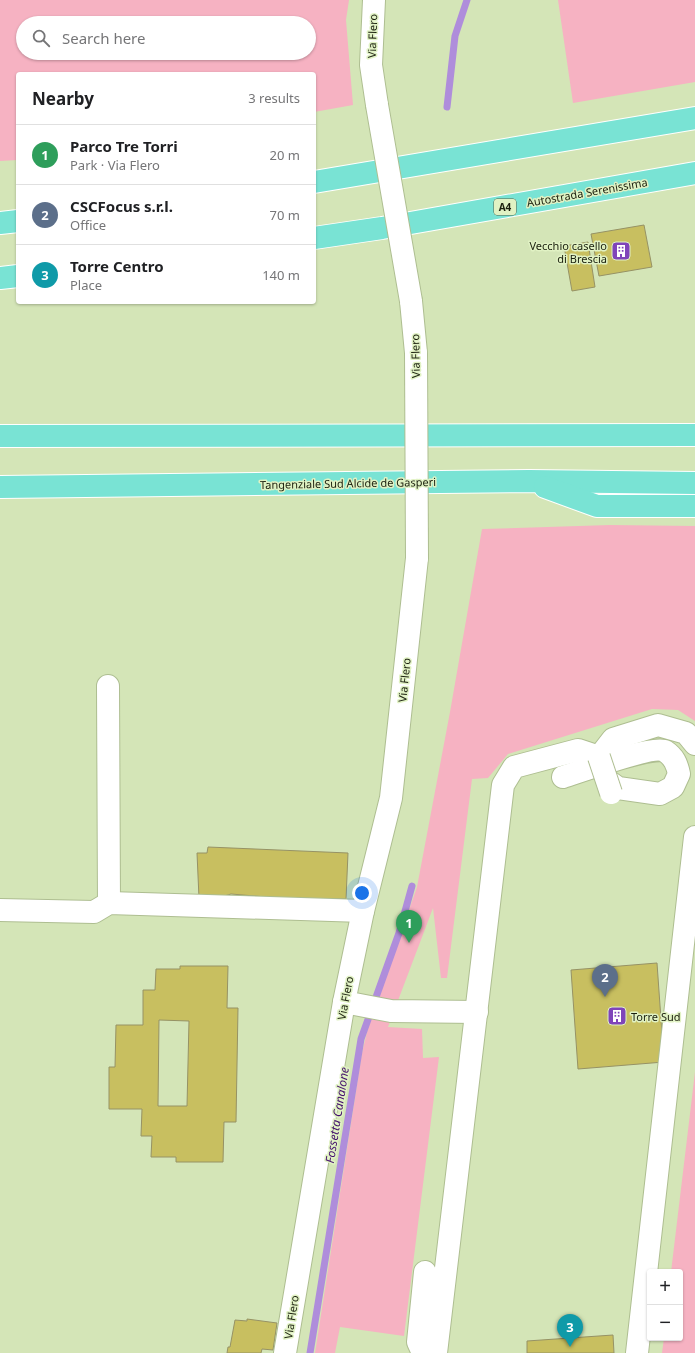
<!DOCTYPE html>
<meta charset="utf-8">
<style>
:root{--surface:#fff;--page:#f2f2f2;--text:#202124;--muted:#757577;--line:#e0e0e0;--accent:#db2777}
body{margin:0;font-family:"Noto Sans",sans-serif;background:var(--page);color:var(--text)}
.controls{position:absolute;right:12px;bottom:12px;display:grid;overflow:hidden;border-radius:4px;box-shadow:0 1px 3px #0004}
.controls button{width:36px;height:36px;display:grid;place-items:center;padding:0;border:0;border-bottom:1px solid var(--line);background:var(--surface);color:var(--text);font:20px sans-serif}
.you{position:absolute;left:362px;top:893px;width:14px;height:14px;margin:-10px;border:3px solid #fff;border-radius:50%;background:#1a73e8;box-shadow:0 0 0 6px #1a73e833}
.badge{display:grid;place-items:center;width:26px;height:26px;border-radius:50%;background:var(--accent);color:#fff;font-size:13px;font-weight:700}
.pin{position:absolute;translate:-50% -33px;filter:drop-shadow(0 1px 2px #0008)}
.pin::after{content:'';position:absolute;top:21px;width:14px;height:12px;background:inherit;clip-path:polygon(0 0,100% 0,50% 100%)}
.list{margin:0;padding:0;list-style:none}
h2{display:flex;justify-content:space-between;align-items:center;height:52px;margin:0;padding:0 16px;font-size:17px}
h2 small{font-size:13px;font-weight:400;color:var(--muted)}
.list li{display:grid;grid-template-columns:26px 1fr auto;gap:12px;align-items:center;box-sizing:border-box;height:60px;padding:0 16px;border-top:1px solid var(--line)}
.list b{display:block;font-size:15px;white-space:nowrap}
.list p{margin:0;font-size:13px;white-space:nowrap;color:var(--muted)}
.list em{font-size:13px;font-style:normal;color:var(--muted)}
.icon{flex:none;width:22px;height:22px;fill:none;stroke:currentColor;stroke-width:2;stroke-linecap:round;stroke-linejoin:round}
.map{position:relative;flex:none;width:695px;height:1353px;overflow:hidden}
.search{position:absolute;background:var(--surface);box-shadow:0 1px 3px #0004;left:16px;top:16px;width:300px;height:44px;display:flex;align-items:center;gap:10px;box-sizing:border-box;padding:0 14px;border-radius:22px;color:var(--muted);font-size:15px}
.panel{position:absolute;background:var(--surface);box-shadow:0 1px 3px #0004;left:16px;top:72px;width:300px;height:232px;border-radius:4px}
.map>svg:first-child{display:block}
.green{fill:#f6b2c2;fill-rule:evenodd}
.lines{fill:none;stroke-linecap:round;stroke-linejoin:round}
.stream{stroke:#af8ddb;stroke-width:7}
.building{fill:#c8bf60;stroke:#969265;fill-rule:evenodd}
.minor-casing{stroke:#aebe91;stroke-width:24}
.highway-casing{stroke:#fff;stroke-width:24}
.minor{stroke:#fff;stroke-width:22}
.highway{stroke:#79e3d4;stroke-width:22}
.minor-bridge-casing{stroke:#aebe91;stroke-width:24;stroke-linecap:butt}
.minor-bridge{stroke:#fff;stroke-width:22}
.labels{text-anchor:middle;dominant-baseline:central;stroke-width:3;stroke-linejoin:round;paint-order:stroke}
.shield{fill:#e1f2c4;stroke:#565e45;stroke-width:1}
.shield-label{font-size:10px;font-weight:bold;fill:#1a1f0e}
.street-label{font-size:11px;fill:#1a1f0e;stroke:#e1f2c4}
.poi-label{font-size:11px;fill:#1a1f0e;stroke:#e1f2c4;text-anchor:end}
.water-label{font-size:12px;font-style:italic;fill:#430f6c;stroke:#e1f2c4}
</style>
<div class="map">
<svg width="695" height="1353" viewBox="0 0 695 1353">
<rect width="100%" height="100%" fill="#d4e5b7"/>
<g class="green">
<path d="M 0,0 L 349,0 L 346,20 L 353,105 L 314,112 L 314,74 L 18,74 L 18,160 L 0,161 ZM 23,23 L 309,23 L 309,53 L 23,53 Z"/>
<path d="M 558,0 L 695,0 L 695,82 L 573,103 Z"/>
<path d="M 610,525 L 695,526 L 695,721 L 678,710 L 652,709 L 508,754 L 488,778 L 472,779 L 447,978 L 441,978 L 433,908 L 388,1027 L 422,1029 L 423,1058 L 439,1057 L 404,1336 L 340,1327 L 335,1353 L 315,1353 L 362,1053 L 368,1028 L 417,887 L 450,712 L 482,529 Z"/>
<path d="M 695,1072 L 695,1353 L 662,1353 L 664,1338 L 680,1338 L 680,1272 L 671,1272 Z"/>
</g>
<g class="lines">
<g class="stream">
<path d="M 447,107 L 455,36 L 467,0"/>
<path d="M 310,1353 L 361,1039 L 399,933 L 412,886"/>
</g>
</g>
<g class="building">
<path d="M 644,225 L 652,267 L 599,276 L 591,234 Z"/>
<path d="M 588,242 L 595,287 L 572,291 L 564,246 Z"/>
<path d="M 208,847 L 348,853 L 346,899 L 278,898 L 231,894 L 221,897 L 199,898 L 197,853 L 207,853 Z"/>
<path d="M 657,963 L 664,1062 L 578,1069 L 571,970 Z"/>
<path d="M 180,966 L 228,966 L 227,1008 L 238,1008 L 236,1122 L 224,1122 L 223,1162 L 176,1162 L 176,1157 L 151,1157 L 152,1136 L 141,1136 L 142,1109 L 109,1109 L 109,1067 L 115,1067 L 116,1025 L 143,1025 L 143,990 L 155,990 L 156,969 L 180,969 ZM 159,1020 L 189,1021 L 187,1106 L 158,1106 Z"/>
<path d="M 247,1319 L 277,1323 L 273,1350 L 262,1349 L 261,1353 L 227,1353 L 228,1347 L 230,1347 L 235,1320 L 247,1321 Z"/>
<path d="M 613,1335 L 614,1353 L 527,1353 L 527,1341 Z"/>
</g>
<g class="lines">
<defs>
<g id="minor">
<path d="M 374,0 L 371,65 L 377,105"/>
<path d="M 411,301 L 416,353"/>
<path d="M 108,686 L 109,903"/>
<path d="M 563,777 C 579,772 653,745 665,751 C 674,757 677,764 679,774 L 673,787 L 660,794 L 618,788 L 607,780"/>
<path d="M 0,910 L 94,912 L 109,903 L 363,911"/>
<path d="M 344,1002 L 391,1011 L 477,1012"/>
<path d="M 285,1353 L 344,1002 L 363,911 L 391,798 L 417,558"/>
<path d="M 423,1353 L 418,1342 L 425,1272"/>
<path d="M 436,1353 L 503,785 L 514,767 L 578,750 L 599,757 L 613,739 L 658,725 L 686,733 L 695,744"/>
<path d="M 637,1353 L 695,837"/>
</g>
<g id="highway">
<path d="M 314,182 L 695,118"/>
<path d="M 0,223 L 18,221"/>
<path d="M 314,238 L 382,228 L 695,173"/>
<path d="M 0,278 L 18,276"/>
<path d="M 0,436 L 695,435"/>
<path d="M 0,487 L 529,481 L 695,483"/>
<path d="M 545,487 L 597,506 L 695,506"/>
</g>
</defs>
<use href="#minor" class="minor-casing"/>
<use href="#highway" class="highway-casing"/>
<use href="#minor" class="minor"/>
<use href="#highway" class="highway"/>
<defs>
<g id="minor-bridge">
<path d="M 377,105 L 411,301"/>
<path d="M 416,353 L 417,558"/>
<path d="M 599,757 L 611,793"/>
</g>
</defs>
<use href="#minor-bridge" class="minor-bridge-casing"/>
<use href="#minor-bridge" class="minor-bridge"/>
</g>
<defs>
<symbol id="building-square" viewBox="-11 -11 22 22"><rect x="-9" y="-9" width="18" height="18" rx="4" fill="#7f44ba" stroke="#e1f2c4"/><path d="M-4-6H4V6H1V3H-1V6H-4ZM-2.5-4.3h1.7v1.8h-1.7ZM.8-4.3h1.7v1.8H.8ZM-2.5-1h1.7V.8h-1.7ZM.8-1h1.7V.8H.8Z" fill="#fff"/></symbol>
</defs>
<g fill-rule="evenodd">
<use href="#building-square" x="610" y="240" width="22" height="22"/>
<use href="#building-square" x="606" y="1005" width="22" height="22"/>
</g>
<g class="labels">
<rect class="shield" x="494" y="199" width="22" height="16" rx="3"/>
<g class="shield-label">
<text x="505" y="207">A4</text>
</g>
<g class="street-label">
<text transform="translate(372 36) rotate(-88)">Via Flero</text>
<text transform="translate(587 192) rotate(-10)">Autostrada Serenissima</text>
<text transform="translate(415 356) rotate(-91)">Via Flero</text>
<text transform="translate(348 483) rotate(-1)">Tangenziale Sud Alcide de Gasperi</text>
<text transform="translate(404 680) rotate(-84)">Via Flero</text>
<text transform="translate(345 998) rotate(-79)">Via Flero</text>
<text transform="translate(291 1317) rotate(-81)">Via Flero</text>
</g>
<g class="poi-label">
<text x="607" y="245">Vecchio casello<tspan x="607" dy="13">di Brescia</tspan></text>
<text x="631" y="1016" text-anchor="start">Torre Sud</text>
</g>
<g class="water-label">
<text transform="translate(337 1115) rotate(-81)">Fossetta Canalone</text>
</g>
</g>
</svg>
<div class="controls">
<button>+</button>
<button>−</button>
</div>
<div class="you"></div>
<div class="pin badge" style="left:409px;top:943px;background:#2e9e5b">1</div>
<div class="pin badge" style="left:605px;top:997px;background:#5c6f8a">2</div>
<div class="pin badge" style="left:570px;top:1347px;background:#0f9aa8">3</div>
<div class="search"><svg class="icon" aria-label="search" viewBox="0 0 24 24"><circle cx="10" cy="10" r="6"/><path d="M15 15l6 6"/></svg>Search here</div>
<section class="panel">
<h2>Nearby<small>3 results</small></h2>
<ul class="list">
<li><span class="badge" style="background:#2e9e5b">1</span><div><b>Parco Tre Torri</b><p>Park · Via Flero</p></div><em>20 m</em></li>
<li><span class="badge" style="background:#5c6f8a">2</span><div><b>CSCFocus s.r.l.</b><p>Office</p></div><em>70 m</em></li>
<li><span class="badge" style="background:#0f9aa8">3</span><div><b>Torre Centro</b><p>Place</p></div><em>140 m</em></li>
</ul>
</section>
</div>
